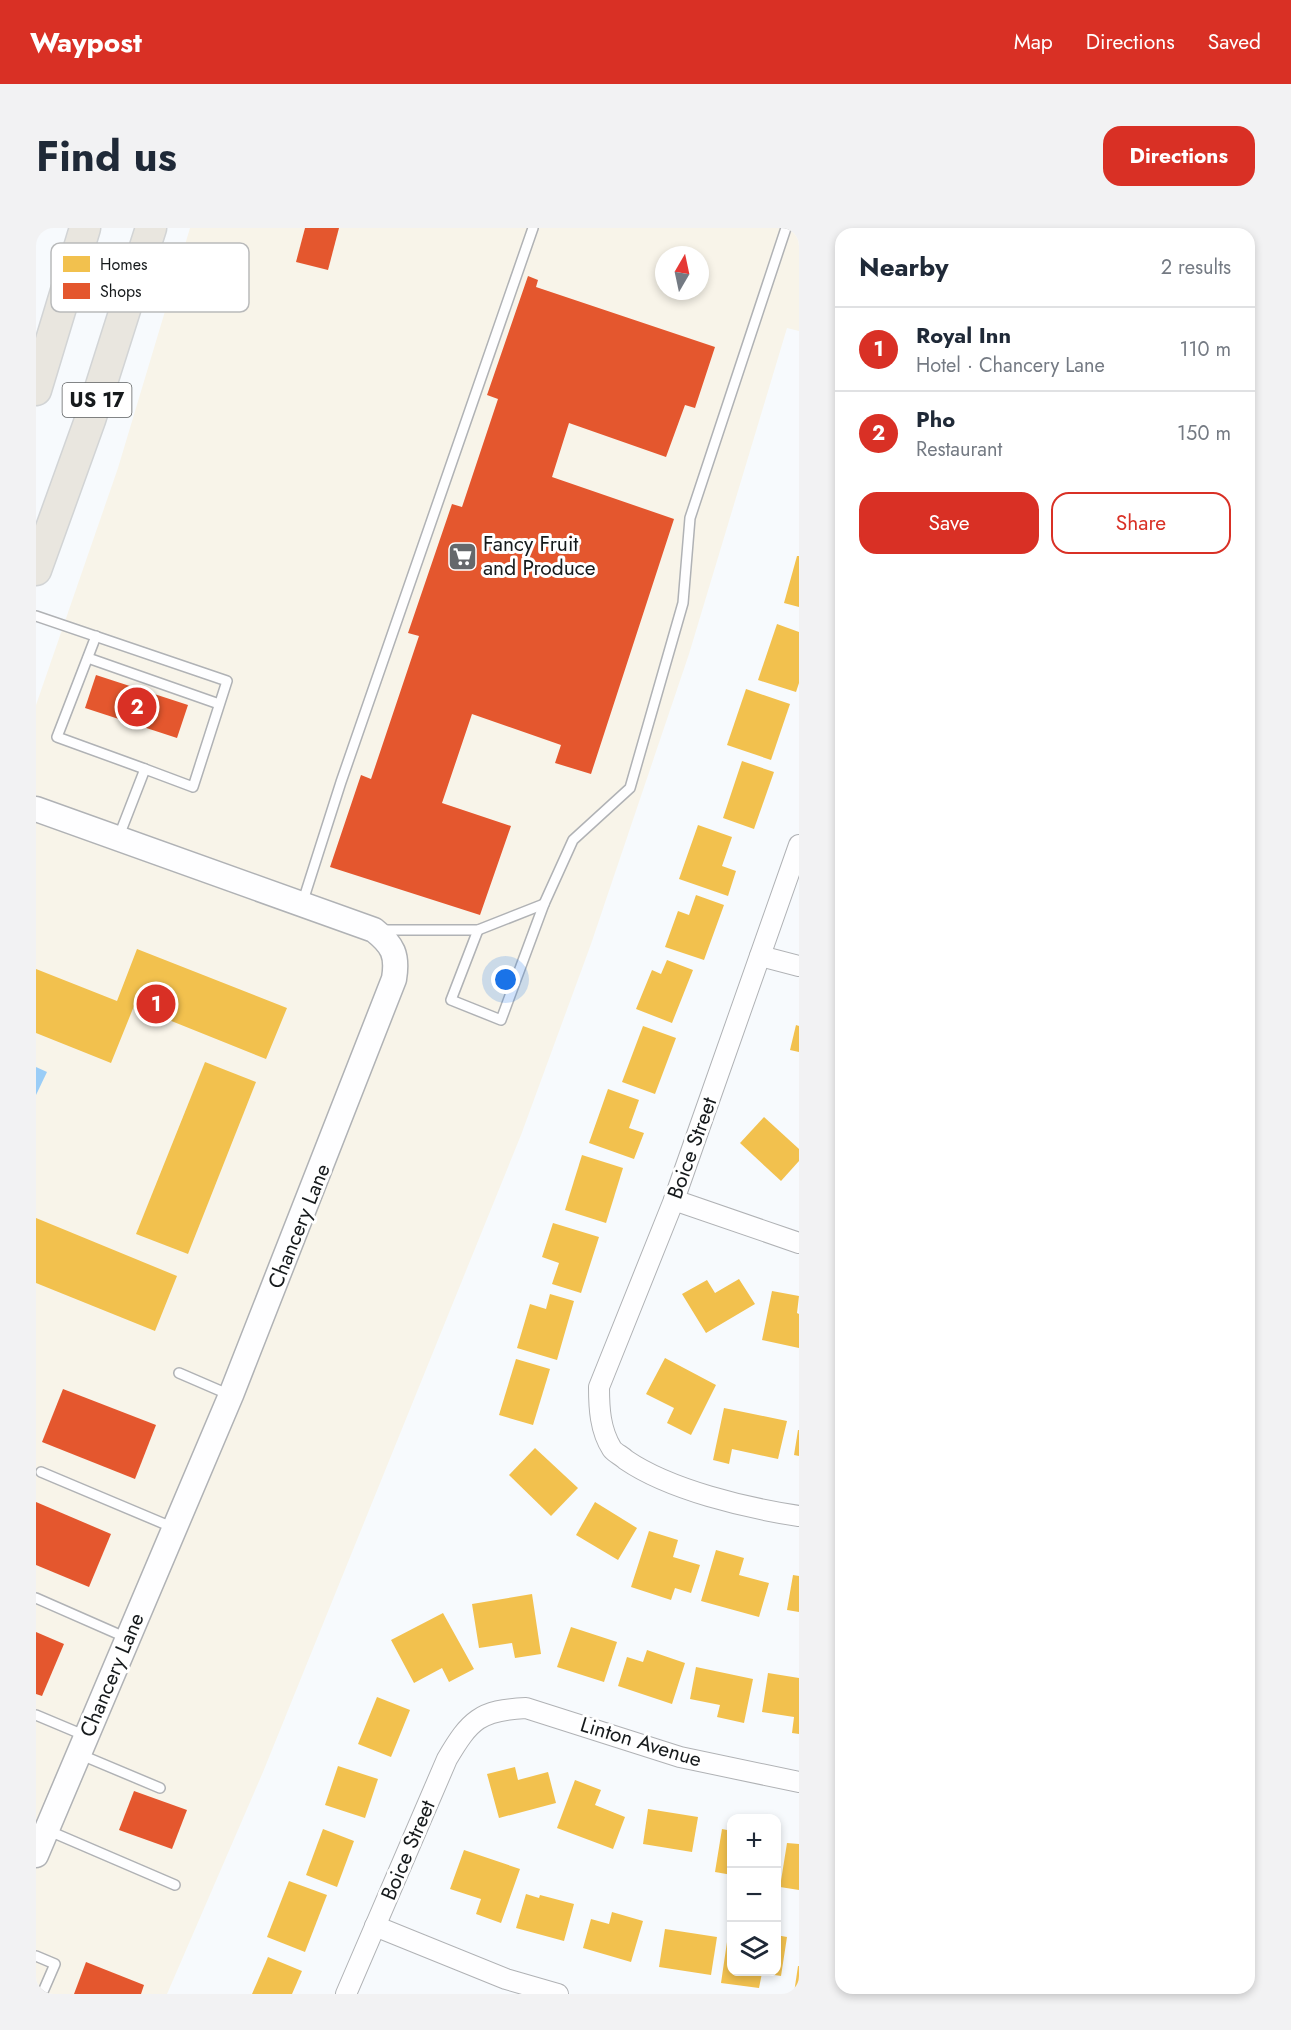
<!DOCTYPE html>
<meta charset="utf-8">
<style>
:root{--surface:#fff;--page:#f2f2f3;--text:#1f2937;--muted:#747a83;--line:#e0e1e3;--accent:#d93025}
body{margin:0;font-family:Jost,sans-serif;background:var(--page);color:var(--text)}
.controls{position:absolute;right:18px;bottom:18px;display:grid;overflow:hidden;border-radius:12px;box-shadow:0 3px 9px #0003}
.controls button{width:54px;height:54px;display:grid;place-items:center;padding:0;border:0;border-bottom:2px solid var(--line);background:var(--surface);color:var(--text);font:30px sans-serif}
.compass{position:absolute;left:619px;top:18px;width:54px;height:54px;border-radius:50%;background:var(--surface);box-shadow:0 3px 9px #0003;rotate:9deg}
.you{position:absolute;left:470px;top:752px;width:21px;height:21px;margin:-15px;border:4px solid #fff;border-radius:50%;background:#1a73e8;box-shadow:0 0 0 9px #1a73e833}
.badge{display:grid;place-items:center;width:39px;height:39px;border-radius:50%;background:var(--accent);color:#fff;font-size:20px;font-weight:700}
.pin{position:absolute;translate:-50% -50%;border:3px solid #fff;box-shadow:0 2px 6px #0006}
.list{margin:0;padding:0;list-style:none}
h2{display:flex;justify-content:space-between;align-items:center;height:78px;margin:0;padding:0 24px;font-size:26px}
h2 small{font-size:20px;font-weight:400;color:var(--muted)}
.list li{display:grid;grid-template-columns:39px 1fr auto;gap:18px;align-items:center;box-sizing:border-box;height:84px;padding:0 24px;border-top:2px solid var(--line)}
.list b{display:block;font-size:22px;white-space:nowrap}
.list p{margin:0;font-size:20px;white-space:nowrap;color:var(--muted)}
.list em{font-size:20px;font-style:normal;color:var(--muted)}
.actions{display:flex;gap:12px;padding:18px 24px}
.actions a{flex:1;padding:14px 0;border:2px solid var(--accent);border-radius:18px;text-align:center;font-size:21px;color:var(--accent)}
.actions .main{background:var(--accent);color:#fff}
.icon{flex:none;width:33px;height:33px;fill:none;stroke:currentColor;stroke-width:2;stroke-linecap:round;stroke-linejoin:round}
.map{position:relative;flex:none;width:763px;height:1766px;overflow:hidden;border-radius:18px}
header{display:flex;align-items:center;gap:36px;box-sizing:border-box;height:84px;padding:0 30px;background:var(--accent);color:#fff}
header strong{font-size:28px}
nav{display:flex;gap:33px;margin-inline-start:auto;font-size:21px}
.intro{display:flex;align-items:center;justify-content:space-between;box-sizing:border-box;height:144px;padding:0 36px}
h1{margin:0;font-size:42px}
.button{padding:15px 27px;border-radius:18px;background:var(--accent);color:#fff;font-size:21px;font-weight:700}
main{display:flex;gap:36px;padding:0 36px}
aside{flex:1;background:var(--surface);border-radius:18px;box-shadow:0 3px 9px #0003}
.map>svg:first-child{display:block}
.commercial{fill:#f8f4e9;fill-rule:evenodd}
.water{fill:#9acdf7}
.homes{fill:#f2c14e}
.shops{fill:#e4572e}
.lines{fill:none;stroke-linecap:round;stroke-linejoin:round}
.service-casing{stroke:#b0b2b5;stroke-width:12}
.minor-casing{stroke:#b0b2b5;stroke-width:22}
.tertiary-casing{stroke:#b0b2b5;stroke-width:27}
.primary-casing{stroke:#d2d4d5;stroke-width:33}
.service{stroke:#fefeff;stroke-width:9}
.minor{stroke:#fefeff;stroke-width:20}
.tertiary{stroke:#fefeff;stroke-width:24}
.primary{stroke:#e9e6df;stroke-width:30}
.labels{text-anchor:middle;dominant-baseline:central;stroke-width:6;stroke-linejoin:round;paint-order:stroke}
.shield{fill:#fff;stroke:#5c5f60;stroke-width:1.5}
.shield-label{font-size:20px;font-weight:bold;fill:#161a1c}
.poi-label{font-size:21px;fill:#161a1c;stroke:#fff;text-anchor:start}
.street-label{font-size:21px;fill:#161a1c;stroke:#fff}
.key{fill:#fff;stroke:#b9babb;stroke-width:1.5}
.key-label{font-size:16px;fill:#161a1c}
</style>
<header>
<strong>Waypost</strong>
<nav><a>Map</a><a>Directions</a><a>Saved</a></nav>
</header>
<div class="intro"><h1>Find us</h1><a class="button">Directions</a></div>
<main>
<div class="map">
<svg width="763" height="1766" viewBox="0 0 763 1766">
<rect width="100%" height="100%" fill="#f7fafd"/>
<path class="commercial" d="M 154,0 L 763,0 L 763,103 L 751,100 L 653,426 L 555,716 L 485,907 L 227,1544 L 131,1766 L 0,1766 L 0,477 L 82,240 ZM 628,27 L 664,27 L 664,63 L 628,63 Z"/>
<path class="water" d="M 0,839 L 11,844 L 0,867 Z"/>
<g class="homes">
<path d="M 761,328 L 763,328 L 763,379 L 748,375 Z"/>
<path d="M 741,396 L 763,404 L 763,455 L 760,464 L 722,452 Z"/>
<path d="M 710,461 L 754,476 L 735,532 L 691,517 Z"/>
<path d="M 706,533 L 738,544 L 718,601 L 687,590 Z"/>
<path d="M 662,597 L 696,609 L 686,638 L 700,643 L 692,668 L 643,651 Z"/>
<path d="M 660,667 L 688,677 L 668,732 L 629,719 L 642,683 L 653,687 Z"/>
<path d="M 101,721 L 251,780 L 230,831 L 98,778 L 75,835 L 0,805 L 0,741 L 81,773 Z"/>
<path d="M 631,732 L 657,742 L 636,795 L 600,781 L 616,742 L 625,746 Z"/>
<path d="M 760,797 L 763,798 L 763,824 L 754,822 Z"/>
<path d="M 607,798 L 640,810 L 619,866 L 586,854 Z"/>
<path d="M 169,834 L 220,854 L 152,1026 L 100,1006 Z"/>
<path d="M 572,861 L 603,872 L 593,900 L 608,905 L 598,931 L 553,915 Z"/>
<path d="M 728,889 L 763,921 L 763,933 L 745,953 L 704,915 Z"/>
<path d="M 546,927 L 587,940 L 570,995 L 529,982 Z"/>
<path d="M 0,990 L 141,1048 L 119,1103 L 0,1055 Z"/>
<path d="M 517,995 L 563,1009 L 545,1065 L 516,1056 L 523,1035 L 506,1029 Z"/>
<path d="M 703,1051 L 719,1076 L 670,1105 L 646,1066 L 671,1052 L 679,1065 Z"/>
<path d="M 736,1063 L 763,1068 L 761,1085 L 763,1086 L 763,1120 L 726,1112 Z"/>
<path d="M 514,1066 L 538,1073 L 521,1132 L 481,1120 L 494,1076 L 510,1081 Z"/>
<path d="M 629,1130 L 680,1157 L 655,1207 L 631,1195 L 638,1180 L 610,1166 Z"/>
<path d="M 480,1131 L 514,1141 L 497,1197 L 463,1187 Z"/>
<path d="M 688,1180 L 751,1193 L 742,1231 L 696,1221 L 693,1236 L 677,1232 Z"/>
<path d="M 762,1202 L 763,1202 L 763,1228 L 758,1227 Z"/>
<path d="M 499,1220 L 542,1260 L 515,1288 L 473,1247 Z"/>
<path d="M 559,1274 L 601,1300 L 582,1332 L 540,1307 Z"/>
<path d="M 613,1303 L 642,1312 L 637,1329 L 664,1337 L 655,1365 L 639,1360 L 635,1372 L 595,1359 Z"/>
<path d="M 680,1322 L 708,1330 L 703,1347 L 733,1355 L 723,1389 L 665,1373 Z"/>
<path d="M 757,1347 L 763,1348 L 763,1384 L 751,1382 Z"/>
<path d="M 496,1366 L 505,1426 L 479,1430 L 476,1415 L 443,1420 L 436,1376 Z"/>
<path d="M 407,1385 L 438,1441 L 413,1454 L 406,1440 L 378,1455 L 355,1412 Z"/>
<path d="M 535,1399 L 581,1414 L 568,1454 L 521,1439 Z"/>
<path d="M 611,1422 L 649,1435 L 636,1476 L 582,1458 L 591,1429 L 607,1434 Z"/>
<path d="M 660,1439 L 717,1451 L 708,1495 L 681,1489 L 684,1477 L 654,1471 Z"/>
<path d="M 732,1445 L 763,1450 L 763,1506 L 756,1505 L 758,1489 L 726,1484 Z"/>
<path d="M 341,1469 L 374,1482 L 355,1529 L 322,1516 Z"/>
<path d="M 302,1538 L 342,1551 L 329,1590 L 289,1577 Z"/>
<path d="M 479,1539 L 482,1552 L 512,1544 L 520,1575 L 463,1590 L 451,1546 Z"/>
<path d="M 539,1552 L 565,1562 L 559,1577 L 589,1589 L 577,1621 L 521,1600 Z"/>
<path d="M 612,1581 L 662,1589 L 656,1624 L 607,1616 Z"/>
<path d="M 287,1601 L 318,1613 L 301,1659 L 270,1647 Z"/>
<path d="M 686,1601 L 696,1603 L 696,1647 L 679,1644 Z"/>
<path d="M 751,1615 L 763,1616 L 763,1662 L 744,1659 Z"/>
<path d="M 428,1622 L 484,1641 L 465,1695 L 440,1686 L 445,1671 L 414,1661 Z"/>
<path d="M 253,1653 L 291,1667 L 269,1724 L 231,1709 Z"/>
<path d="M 490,1666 L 503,1670 L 504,1667 L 538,1676 L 528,1713 L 480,1700 Z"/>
<path d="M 576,1684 L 607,1693 L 595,1734 L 547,1720 L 555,1691 L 573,1696 Z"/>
<path d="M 629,1701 L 681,1709 L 675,1747 L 623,1739 Z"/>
<path d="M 740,1707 L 751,1709 L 745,1748 L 726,1745 L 723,1760 L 685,1755 L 691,1714 L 696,1715 L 696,1744 L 740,1744 Z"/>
<path d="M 232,1729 L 266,1743 L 256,1766 L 216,1766 Z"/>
<path d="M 762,1738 L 763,1738 L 763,1765 L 758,1765 Z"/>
</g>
<g class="shops">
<path d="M 269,0 L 303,0 L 292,42 L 260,34 Z"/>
<path d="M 492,48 L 502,52 L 500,59 L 679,119 L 659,180 L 649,177 L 630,229 L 533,195 L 516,249 L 638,291 L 555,546 L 519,535 L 525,517 L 436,486 L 406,575 L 475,598 L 444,687 L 294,639 L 325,547 L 335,551 L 383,408 L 372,405 L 416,276 L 426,279 L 462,171 L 451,167 Z"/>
<path d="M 60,447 L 152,477 L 141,510 L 49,480 Z"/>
<path d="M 27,1161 L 120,1197 L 99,1251 L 6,1214 Z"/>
<path d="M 0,1274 L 75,1306 L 53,1359 L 0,1337 Z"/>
<path d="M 0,1404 L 28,1416 L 6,1468 L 0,1466 Z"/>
<path d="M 98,1563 L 151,1582 L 136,1621 L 83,1602 Z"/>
<path d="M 50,1734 L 108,1757 L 105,1766 L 38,1766 Z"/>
</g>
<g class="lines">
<defs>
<g id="service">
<path d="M 0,388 L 191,453 L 157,559 L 109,541"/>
<path d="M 60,408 L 21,509 L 109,541 L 83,608"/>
<path d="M 52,430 L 183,476"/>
<path d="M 266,676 L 305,554 L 497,0"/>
<path d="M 346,702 L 442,702 L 508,676"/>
<path d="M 442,702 L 415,772 L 465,792 L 508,676 L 537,612 L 594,560 L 647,375 L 654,290 L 750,0"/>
<path d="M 143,1145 L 194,1167"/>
<path d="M 5,1244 L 138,1300"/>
<path d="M 0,1370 L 91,1410"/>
<path d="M 0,1487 L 50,1508"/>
<path d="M 43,1526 L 124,1560"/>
<path d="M 11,1602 L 139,1657"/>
<path d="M 0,1728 L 19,1736 L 6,1766"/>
</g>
<g id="minor">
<path d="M 763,617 L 638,972 L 563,1159 C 563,1180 564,1202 576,1221 C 579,1225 586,1228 590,1232 C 634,1262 710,1280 763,1288"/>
<path d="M 724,728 L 763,738"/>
<path d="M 638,972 L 763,1015"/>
<path d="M 339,1698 L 470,1751 L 522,1766"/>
<path d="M 310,1766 L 411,1531 C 434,1492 444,1482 490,1480 L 644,1529 L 763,1554"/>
</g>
<path id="tertiary" d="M 0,581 L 338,702 C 357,717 362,727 358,751 L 195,1167 L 0,1627"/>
<g id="primary">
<path d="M 0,162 L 49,0"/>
<path d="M 0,342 L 54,192 L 115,0"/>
</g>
</defs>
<use href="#service" class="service-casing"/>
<use href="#minor" class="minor-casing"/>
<use href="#tertiary" class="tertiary-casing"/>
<use href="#primary" class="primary-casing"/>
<use href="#service" class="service"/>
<use href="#minor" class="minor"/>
<use href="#tertiary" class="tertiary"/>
<use href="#primary" class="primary"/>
</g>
<defs>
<symbol id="supermarket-square" viewBox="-11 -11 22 22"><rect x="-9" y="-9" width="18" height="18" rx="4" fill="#65686b" stroke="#fff"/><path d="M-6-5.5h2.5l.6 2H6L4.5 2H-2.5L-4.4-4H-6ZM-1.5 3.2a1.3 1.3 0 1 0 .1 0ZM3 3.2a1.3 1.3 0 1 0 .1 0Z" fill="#fff"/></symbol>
</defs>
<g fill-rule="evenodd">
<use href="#supermarket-square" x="410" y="312" width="33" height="33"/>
</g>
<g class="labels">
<rect class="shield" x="26.5" y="155" width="69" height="34" rx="4.5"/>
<g class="shield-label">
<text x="61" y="172">US 17</text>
</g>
<g class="poi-label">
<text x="447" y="316">Fancy Fruit<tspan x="447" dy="24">and Produce</tspan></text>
</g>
<g class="street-label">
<text transform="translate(656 920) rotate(-70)">Boice Street</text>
<text transform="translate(263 998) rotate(-68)">Chancery Lane</text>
<text transform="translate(76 1447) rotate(-67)">Chancery Lane</text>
<text transform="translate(605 1514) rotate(17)">Linton Avenue</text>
<text transform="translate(372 1622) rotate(-67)">Boice Street</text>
</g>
</g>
<rect x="15" y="15" width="198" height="69" rx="9" class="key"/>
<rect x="27" y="28" width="27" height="16" fill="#f2c14e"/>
<rect x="27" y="55" width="27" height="16" fill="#e4572e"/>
<g class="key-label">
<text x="64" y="42">Homes</text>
<text x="64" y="69">Shops</text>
</g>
</svg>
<div class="controls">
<button>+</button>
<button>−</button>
<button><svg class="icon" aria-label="layers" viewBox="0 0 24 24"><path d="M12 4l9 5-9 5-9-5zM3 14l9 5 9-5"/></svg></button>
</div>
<svg class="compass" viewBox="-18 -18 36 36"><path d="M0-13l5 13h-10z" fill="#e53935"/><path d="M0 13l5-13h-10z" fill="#747a83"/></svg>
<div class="you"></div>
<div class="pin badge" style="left:120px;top:776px">1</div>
<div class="pin badge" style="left:101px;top:479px">2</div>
</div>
<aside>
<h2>Nearby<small>2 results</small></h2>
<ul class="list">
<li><span class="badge">1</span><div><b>Royal Inn</b><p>Hotel · Chancery Lane</p></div><em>110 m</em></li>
<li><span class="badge">2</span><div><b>Pho</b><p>Restaurant</p></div><em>150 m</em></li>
</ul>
<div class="actions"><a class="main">Save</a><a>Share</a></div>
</aside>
</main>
